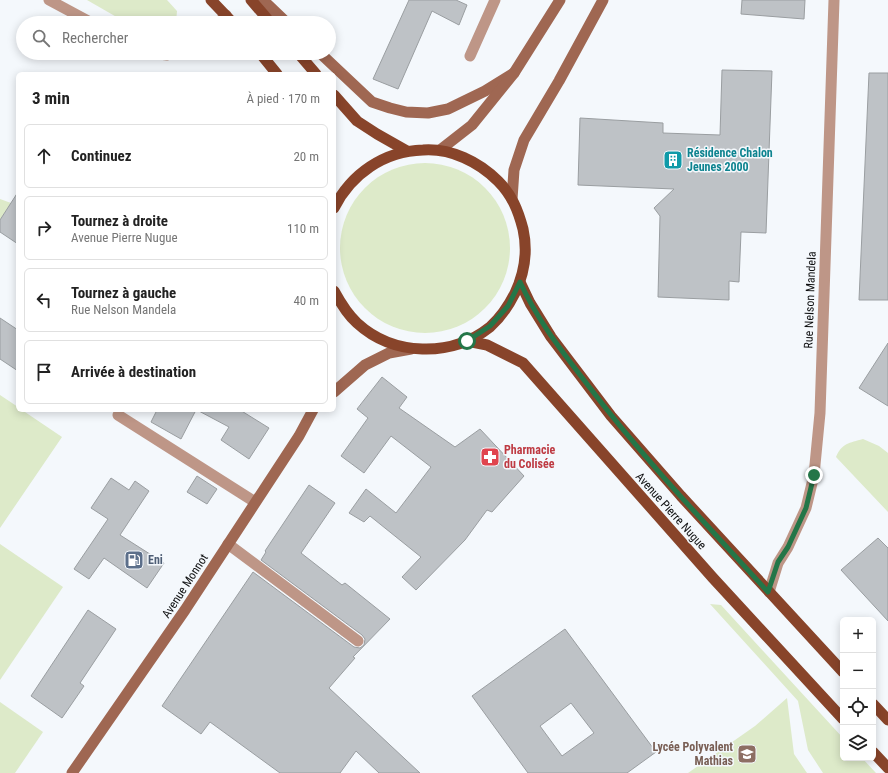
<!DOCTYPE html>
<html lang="fr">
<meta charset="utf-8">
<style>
:root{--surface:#fff;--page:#f6f6f6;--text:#222;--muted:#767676;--line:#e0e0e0}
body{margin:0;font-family:"Roboto Condensed",sans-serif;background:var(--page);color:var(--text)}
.controls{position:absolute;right:12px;bottom:12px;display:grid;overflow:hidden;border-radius:6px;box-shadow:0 2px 10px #0003}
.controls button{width:36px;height:36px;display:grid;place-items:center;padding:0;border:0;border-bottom:1px solid var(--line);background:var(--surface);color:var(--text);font:20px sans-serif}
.stop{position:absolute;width:12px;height:12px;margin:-9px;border:3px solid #247648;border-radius:50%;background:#fff}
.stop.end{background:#247648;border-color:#fff;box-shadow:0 1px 4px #0008}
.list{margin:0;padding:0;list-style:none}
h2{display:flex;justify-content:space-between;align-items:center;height:52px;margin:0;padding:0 16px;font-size:17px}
h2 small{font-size:13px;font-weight:400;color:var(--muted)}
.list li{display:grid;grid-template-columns:26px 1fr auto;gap:12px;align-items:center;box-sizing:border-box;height:64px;margin:0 8px 8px;padding:0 8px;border:1px solid var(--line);border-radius:6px}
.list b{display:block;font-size:15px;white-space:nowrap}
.list p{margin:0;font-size:13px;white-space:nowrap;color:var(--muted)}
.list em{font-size:13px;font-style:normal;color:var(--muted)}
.icon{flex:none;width:22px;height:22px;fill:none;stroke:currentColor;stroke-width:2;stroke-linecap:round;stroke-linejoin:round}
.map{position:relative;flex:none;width:888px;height:773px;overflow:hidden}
.search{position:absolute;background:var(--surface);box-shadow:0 2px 10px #0003;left:16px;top:16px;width:320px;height:44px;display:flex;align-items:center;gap:10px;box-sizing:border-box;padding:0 14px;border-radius:22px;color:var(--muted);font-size:15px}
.panel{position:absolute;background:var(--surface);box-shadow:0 2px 10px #0003;left:16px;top:72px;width:320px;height:340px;border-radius:6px}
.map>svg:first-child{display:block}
.green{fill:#ddeac9}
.building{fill:#bec2c6;stroke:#9a9ea1;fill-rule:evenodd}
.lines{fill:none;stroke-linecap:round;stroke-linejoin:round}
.minor{stroke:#be9687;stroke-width:11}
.secondary{stroke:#9f6752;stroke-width:11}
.primary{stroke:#88442a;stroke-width:11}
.route{stroke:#247648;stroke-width:5}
.labels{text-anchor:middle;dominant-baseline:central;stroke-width:3;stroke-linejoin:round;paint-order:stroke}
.culture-label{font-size:12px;font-weight:bold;fill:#0d838f;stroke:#f4f8fc;text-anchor:start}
.street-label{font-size:12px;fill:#0e0f10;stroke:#f4f8fc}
.health-label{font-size:12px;font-weight:bold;fill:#be3a42;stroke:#f4f8fc;text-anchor:start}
.service-label{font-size:12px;font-weight:bold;fill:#4e5e75;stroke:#f4f8fc;text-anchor:start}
.education-label{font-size:12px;font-weight:bold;fill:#785e54;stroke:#f4f8fc;text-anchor:end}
</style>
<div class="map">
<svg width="888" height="773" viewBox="0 0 888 773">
<rect width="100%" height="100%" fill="#f4f8fc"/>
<g class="green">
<path d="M 87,0 L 167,0 L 177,11 L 176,22 L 175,23 L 127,23 Z"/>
<circle cx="425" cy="248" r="85"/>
<path d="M 0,199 L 11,203 L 0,220 Z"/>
<path d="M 0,395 L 18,407 L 18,410 L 22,410 L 62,437 L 0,528 Z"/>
<path d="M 863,439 L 879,446 L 888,453 L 888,512 L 836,457 C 842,443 849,443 863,439 Z"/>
<path d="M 0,544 L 63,587 L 0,680 Z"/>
<path d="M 710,604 L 721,605 L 843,738 L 843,758 L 862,758 L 876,773 L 823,773 L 808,750 L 798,701 Z"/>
<path d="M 787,698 L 794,754 L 807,773 L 688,773 L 755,726 Z"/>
<path d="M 0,702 L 43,732 L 15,773 L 0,773 Z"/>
</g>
<g class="building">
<path d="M 409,0 L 456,0 L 467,5 L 459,25 L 432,11 L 398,89 L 373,79 Z"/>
<path d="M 742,0 L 805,0 L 804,19 L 741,14 Z"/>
<path d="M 722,70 L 772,71 L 766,233 L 741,232 L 739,282 L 729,281 L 729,300 L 658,297 L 660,216 L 654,208 L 674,189 L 578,185 L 580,118 L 663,123 L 663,133 L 720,135 Z"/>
<path d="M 869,73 L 888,73 L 888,300 L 859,300 Z"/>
<path d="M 18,192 L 18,244 L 0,232 L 0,220 Z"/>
<path d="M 0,318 L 18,330 L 18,371 L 0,359 Z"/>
<path d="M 888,343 L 888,406 L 859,388 Z"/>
<path d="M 382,377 L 407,397 L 399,408 L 455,447 L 480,429 L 524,476 L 492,512 L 487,510 L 465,540 L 416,590 L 402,577 L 421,557 L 370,516 L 364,522 L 349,513 L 366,489 L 396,513 L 431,467 L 391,436 L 364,473 L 341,456 L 368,418 L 357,409 Z"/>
<path d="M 157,410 L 196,410 L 181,439 L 151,422 Z"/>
<path d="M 197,410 L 240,410 L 269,428 L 249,459 L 221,440 L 229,427 Z"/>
<path d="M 197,476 L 217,489 L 207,504 L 187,492 Z"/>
<path d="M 111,478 L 129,490 L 135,481 L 149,491 L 120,535 L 164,563 L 147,588 L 104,558 L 89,579 L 74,569 L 108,519 L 91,508 Z"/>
<path d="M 309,485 L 335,503 L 301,553 L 342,585 L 345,583 L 390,619 L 353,657 L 355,658 L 329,688 L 420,773 L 379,773 L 356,751 L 340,773 L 280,773 L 210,722 L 201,734 L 162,706 L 253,572 L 354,647 L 360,648 L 364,645 L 365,639 L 362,635 L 261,560 L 266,552 L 265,551 Z"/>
<path d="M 878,538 L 888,548 L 888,621 L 841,570 Z"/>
<path d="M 88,610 L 116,629 L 80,683 L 84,686 L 62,718 L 31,696 Z"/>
<path d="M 565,629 L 656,752 L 627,773 L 528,773 L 472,696 ZM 571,703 L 594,733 L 562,756 L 540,726 Z"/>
</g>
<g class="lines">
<g class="minor">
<path d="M 49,0 L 92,23"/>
<path d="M 218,23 L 226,15"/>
<path d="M 151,53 L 167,55 L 174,53"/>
<path d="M 470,56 L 495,0"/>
<path d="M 118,415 L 255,502"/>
<path d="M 228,544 L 358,641"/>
<path d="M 769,592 L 778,563 L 788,547 L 806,508 L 814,475 L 820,413 L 834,0"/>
</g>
<g class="secondary">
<path d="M 263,0 L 287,23"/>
<path d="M 320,53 L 372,102 L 390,108 L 406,112 L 428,113 L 448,109 L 485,91 L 514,73"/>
<path d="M 440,150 L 472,125 L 514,73 L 560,0"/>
<path d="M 512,199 L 514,170 L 524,140 L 559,81 L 603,0"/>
<path d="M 334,392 L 365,365 L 389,353 L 411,349"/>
<path d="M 72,773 L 185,610 L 299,436 L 313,410"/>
</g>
<g class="primary">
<path d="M 211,0 L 233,23"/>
<path d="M 251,0 L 271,23"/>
<path d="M 260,53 L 277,74"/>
<path d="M 298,53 L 316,74"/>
<path d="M 334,95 L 357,121 L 377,134 L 407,151"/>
<path d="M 334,208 C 351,174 384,151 423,150 C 451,148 479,162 498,181 C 512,195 518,210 523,229 C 528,252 525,272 515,293 C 509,305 500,318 490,327 C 451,358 393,356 357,323 C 347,314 340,302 334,291"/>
<path d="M 520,282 L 530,303 L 551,337 L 611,416 L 681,496 L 843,672"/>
<path d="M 467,341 L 487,345 L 523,363 L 713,578 L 843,719"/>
<path d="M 873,704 L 888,720"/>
<path d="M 873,752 L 888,768"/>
</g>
</g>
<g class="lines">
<path class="route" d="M 467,341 L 490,326 L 508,306 L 520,282 C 538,321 561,350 587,384 C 642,457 706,524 768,592 L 778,562 L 788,547 L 806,508 L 814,475"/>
</g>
<defs>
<symbol id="building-square" viewBox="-11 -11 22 22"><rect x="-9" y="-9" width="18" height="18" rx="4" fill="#0f9aa8" stroke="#f4f8fc"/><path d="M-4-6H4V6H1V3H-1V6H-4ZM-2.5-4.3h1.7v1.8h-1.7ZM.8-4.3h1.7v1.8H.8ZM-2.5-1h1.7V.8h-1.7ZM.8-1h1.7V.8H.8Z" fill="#fff"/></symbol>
<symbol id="pharmacy-square" viewBox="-11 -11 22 22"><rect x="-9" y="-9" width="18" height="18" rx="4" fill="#e0444e" stroke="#f4f8fc"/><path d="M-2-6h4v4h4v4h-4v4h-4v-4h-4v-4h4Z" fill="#fff"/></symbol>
<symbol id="fuel-square" viewBox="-11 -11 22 22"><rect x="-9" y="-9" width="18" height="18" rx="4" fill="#5c6f8a" stroke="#f4f8fc"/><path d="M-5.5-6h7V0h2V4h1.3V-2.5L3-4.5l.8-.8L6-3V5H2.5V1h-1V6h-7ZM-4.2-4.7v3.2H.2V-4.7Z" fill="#fff"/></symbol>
<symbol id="school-square" viewBox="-11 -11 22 22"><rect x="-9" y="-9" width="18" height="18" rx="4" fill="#8d6e63" stroke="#f4f8fc"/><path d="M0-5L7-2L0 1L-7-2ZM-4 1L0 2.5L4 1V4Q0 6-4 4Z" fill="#fff"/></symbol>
</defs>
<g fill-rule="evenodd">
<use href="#building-square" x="662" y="149" width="22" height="22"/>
<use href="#pharmacy-square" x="479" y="446" width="22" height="22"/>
<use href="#fuel-square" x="123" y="549" width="22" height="22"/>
<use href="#school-square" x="736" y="743" width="22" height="22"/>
</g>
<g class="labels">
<g class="culture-label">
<text x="687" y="153">Résidence Chalon<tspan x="687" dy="14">Jeunes 2000</tspan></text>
</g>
<g class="street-label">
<text transform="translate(810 300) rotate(-88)">Rue Nelson Mandela</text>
<text transform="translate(671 511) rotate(48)">Avenue Pierre Nugue</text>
<text transform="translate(185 586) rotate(-57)">Avenue Monnot</text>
</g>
<g class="health-label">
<text x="504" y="450">Pharmacie<tspan x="504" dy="14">du Colisée</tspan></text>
</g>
<g class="service-label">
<text x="148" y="560">Eni</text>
</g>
<g class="education-label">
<text x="733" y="747">Lycée Polyvalent<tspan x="733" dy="14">Mathias</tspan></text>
</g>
</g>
</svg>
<div class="controls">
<button>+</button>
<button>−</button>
<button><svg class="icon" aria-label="locate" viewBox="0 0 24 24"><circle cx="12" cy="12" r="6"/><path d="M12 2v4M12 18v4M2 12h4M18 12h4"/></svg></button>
<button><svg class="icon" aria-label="layers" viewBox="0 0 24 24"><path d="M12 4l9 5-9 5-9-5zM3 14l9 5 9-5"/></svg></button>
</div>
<div class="stop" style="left:467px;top:341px"></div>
<div class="stop end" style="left:814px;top:475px"></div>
<div class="search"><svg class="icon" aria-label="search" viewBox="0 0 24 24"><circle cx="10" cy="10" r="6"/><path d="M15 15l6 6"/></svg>Rechercher</div>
<section class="panel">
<h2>3 min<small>À pied · 170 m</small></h2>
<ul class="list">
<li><svg class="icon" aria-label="ahead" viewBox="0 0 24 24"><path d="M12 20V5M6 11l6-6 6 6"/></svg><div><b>Continuez</b></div><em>20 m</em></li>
<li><svg class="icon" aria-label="right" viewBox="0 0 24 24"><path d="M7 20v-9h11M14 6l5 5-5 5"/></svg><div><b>Tournez à droite</b><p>Avenue Pierre Nugue</p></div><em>110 m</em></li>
<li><svg class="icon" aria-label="left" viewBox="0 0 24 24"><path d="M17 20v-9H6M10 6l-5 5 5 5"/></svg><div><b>Tournez à gauche</b><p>Rue Nelson Mandela</p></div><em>40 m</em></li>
<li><svg class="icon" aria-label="arrive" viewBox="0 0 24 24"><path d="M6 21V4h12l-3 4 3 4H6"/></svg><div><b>Arrivée à destination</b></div></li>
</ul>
</section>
</div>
